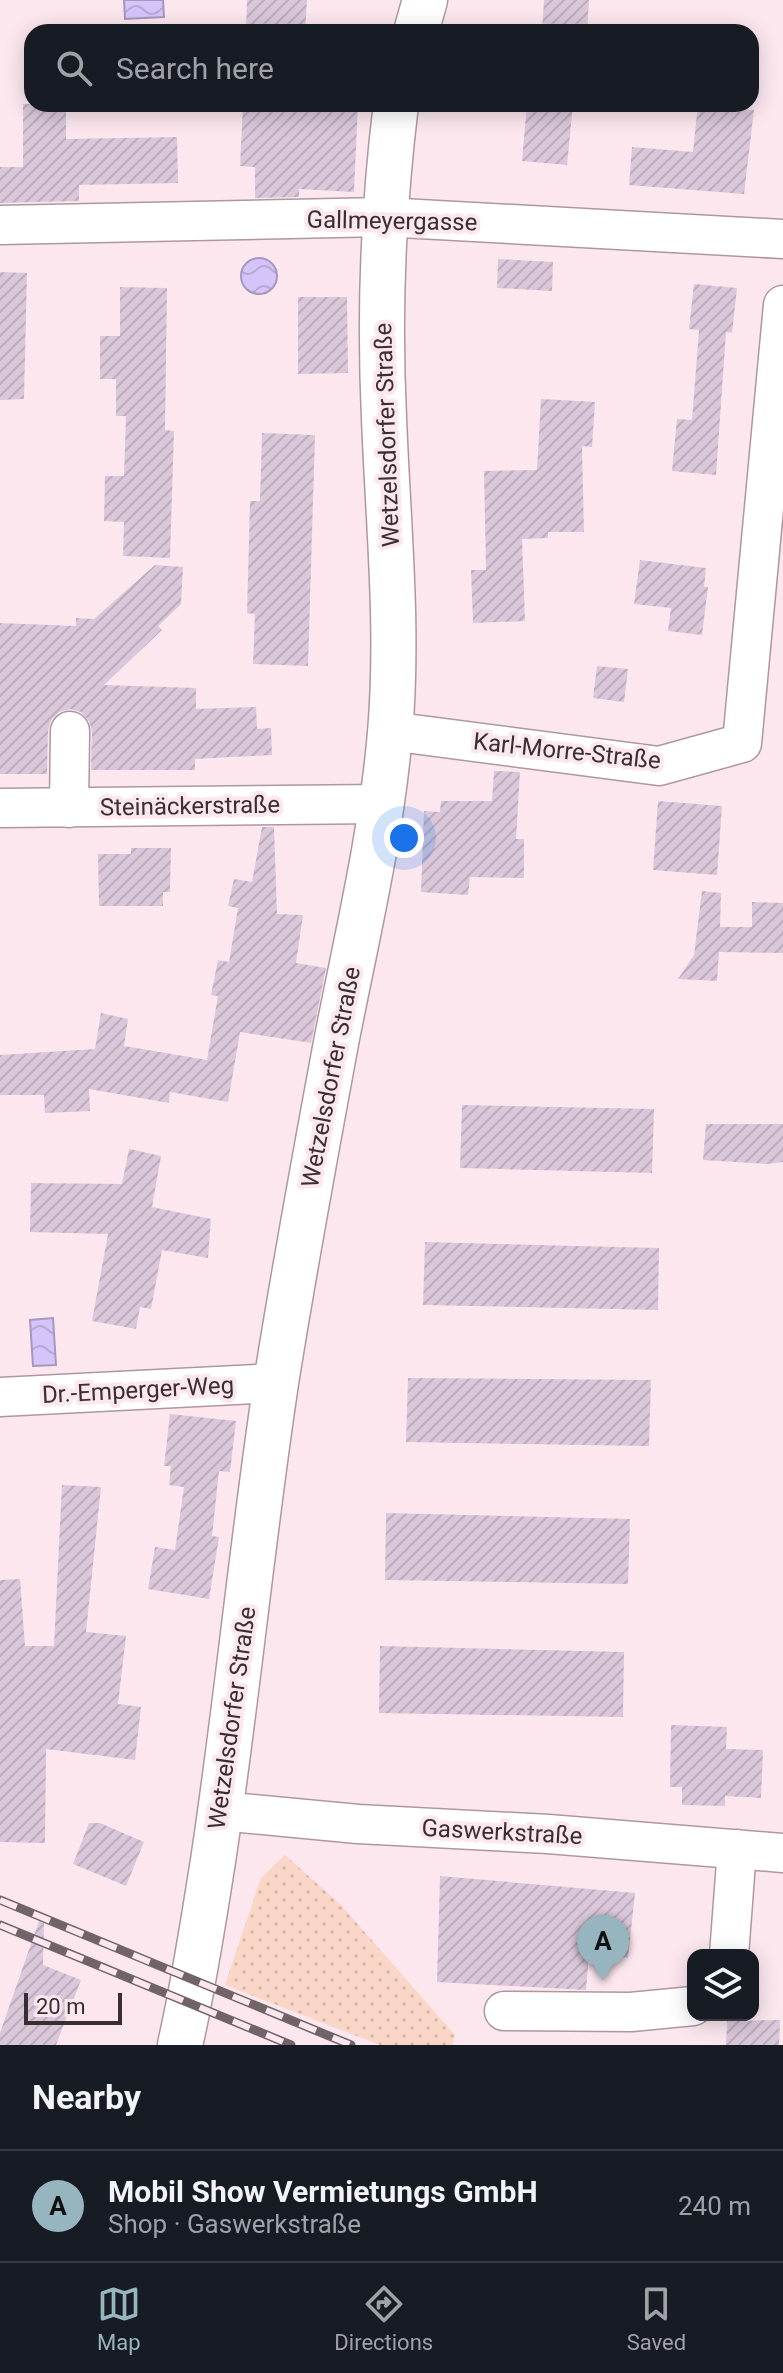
<!DOCTYPE html>
<html lang="en">
<head>
<meta charset="utf-8">
<style>
  :root { --surface:#171b24; --page:#242831; --text:#f1f3f6; --muted:#9ea1a6; --line:#363941; --accent:#96b5bf }
  body { margin:0; font-family:Roboto,sans-serif; background:var(--page); color:var(--text) }
  .controls { position:absolute; right:24px; bottom:24px; display:grid; overflow:hidden; border-radius:16px; box-shadow:0 4px 20px #0003 }
  .controls button { width:72px; height:72px; display:grid; place-items:center; padding:0; border:0; border-bottom:2px solid var(--line); background:var(--surface); color:var(--text); font:40px sans-serif }
  .scale { position:absolute; left:24px; bottom:20px; width:98px; box-sizing:border-box; padding-left:8px; border:4px solid #392f33; border-top:0; font-size:22px; line-height:28px; white-space:nowrap; color:#392f33; -webkit-text-stroke:6px #fce7ef; paint-order:stroke }
  .you { position:absolute; left:404px; top:838px; width:28px; height:28px; margin:-20px; border:6px solid #fff; border-radius:50%; background:#1a73e8; box-shadow:0 0 0 12px #1a73e833 }
  .badge { display:grid; place-items:center; width:52px; height:52px; border-radius:50%; background:var(--accent); color:#111; font-size:26px; font-weight:700 }
  .pin { position:absolute; translate:-50% -66px; filter:drop-shadow(0 2px 4px #0008) }
  .pin::after { content:''; position:absolute; top:42px; width:28px; height:24px; background:inherit; clip-path:polygon(0 0,100% 0,50% 100%) }
  .list { margin:0; padding:0; list-style:none }
  h2 { display:flex; justify-content:space-between; align-items:center; height:104px; margin:0; padding:0 32px; font-size:34px }
  h2 small { font-size:26px; font-weight:400; color:var(--muted) }
  .list li { display:grid; grid-template-columns:52px 1fr auto; gap:24px; align-items:center; box-sizing:border-box; height:112px; padding:0 32px; border-top:2px solid var(--line) }
  .list b { display:block; font-size:30px; white-space:nowrap }
  .list p { margin:0; font-size:26px; white-space:nowrap; color:var(--muted) }
  .list em { font-size:26px; font-style:normal; color:var(--muted) }
  .icon { flex:none; width:44px; height:44px; fill:none; stroke:currentColor; stroke-width:2; stroke-linecap:round; stroke-linejoin:round }
  .map { position:relative; flex:none; width:783px; height:2045px; overflow:hidden }
  .search { position:absolute; background:var(--surface); box-shadow:0 4px 20px #0003; left:24px; right:24px; top:24px; height:88px; display:flex; align-items:center; gap:20px; box-sizing:border-box; padding:0 28px; border-radius:24px; color:var(--muted); font-size:30px }
  .sheet { height:216px; background:var(--surface) }
  nav { display:flex; justify-content:space-around; align-items:center; box-sizing:border-box; height:112px; border-top:2px solid var(--line); background:var(--surface); font-size:22px; color:var(--muted) }
  nav a { display:grid; justify-items:center; gap:4px }
  nav .on { color:var(--accent) }
  .map>svg:first-child { display:block }
  .grass { fill:url(#grass-dots) }
  .water { fill:url(#water-waves); stroke:#a697be; stroke-width:2 }
  .building { fill:url(#building-hatch) }
  .lines { fill:none; stroke-linecap:round; stroke-linejoin:round }
  .minor-casing { stroke:#af97a0; stroke-width:41 }
  .major-casing { stroke:#af97a0; stroke-width:47 }
  .minor { stroke:#fff; stroke-width:38 }
  .major { stroke:#fff; stroke-width:44 }
  .rail-casing { stroke:#716469; stroke-width:9 }
  .rail { stroke:#fce7ef; stroke-width:6; stroke-dasharray:18; stroke-linecap:butt }
  .labels { text-anchor:middle; stroke-width:8; stroke-linejoin:round; paint-order:stroke }
  .street-label { font-size:24px; fill:#392f33; stroke:#fce7ef }
</style>
</head>
<body>
<div class="map">
<svg width="783" height="2045" viewBox="0 0 783 2045">
  <defs>
    <pattern id="grass-dots" width="8" height="8" patternUnits="userSpaceOnUse" patternTransform="scale(2)"><rect width="8" height="8" fill="#f9d6c6"/><path d="M2 2h.1M6 6h.1" fill="none" stroke="#d6b8ab" stroke-width="1.8" stroke-linecap="round"/></pattern>
    <pattern id="water-waves" width="16" height="10" patternUnits="userSpaceOnUse" patternTransform="scale(2)"><rect width="16" height="10" fill="#d4c4fa"/><path d="M0 5q4-4 8 0t8 0" fill="none" stroke="#b7a9d7"/></pattern>
    <pattern id="building-hatch" width="6" height="6" patternUnits="userSpaceOnUse" patternTransform="scale(2)"><rect width="6" height="6" fill="#dac8da"/><path d="M-1 1l2-2M0 6l6-6M5 7l2-2" fill="none" stroke="#bcacbc"/></pattern>
  </defs>
  <rect width="100%" height="100%" fill="#fce7ef"/>
  <path class="grass" d="M285,1855L340,1904L455,2035L453,2045H380L225,1985L261,1878Z"/>
  <path class="water" d="M124,0H163L164,17L125,19Z
    M241 276a18 18 0 1 1 36 0a18 18 0 1 1-36 0Z
    M53,1318L56,1365L33,1366L30,1320Z"/>
  <path class="building" d="M247,0H307L305,32H246Z
    M544,0H589L587,32H542Z
    M23,104H66V139L177,137L178,183L79,185V201L0,203V167H23Z
    M243,104H358L354,192L299,189V197L255,198V167L240,166Z
    M527,104H573L567,165L522,161Z
    M698,104L754,110L744,194L629,185L632,147L693,152Z
    M498,259L553,262L552,291L497,288Z
    M0,272L27,273L24,399L0,400Z
    M694,284L737,288L732,333L726,332L716,475L672,471L677,419L692,420L699,330L689,329Z
    M120,287L167,288L165,430L174,431L170,558L123,556L124,522L104,521L105,476H124L126,416H116V379H100V336H120Z
    M298,297H347L348,373L298,374Z
    M541,399L595,402L592,447L582,446L584,532H548V538L522,539L525,621L473,623L471,570H486L484,471L537,470Z
    M262,433L315,435L308,666L253,664L255,614L247,613L250,501H260Z
    M640,560L706,568L704,587H708L702,635L668,631L671,608L634,604Z
    M155,565L183,567L181,604L158,626L162,630L104,685L196,688V709L256,707L257,729L271,728L272,755L195,759V770H91L92,731L89,721L81,712L70,709L59,712L51,720L48,731L47,774H0V623L76,626V618L94,619Z
    M597,666L628,669L624,702L593,698Z
    M494,771L520,772L516,839H524V878L470,877L468,895L421,892L424,811L440,812L441,801H492Z
    M658,801L722,806L717,875L653,870Z
    M262,827H274L277,914L303,915L296,963L326,968L311,1043L240,1032L228,1102L170,1092L169,1103L89,1089L90,1111L45,1113L44,1095H0V1055L95,1049L101,1013L128,1019L124,1046L207,1060L218,996L211,995L218,960L229,962L238,908L228,906L234,879L252,882Z
    M131,848H171L170,892H163V906H99L98,854H131Z
    M702,891L721,893L720,927H752V902L783,903V953L719,952L717,981L678,979L694,955Z
    M462,1105L654,1109L652,1173L460,1168Z
    M706,1124H783V1162L767,1164L703,1160Z
    M129,1149L161,1156L152,1207L211,1219L208,1258L162,1250L151,1309L140,1307L136,1329L92,1321L108,1234L30,1232L31,1183L122,1184Z
    M425,1242L659,1248L658,1310L423,1305Z
    M408,1378L651,1380L649,1446L406,1442Z
    M170,1414L236,1421L230,1472L219,1471L212,1536L219,1537L209,1599L148,1589L155,1547L175,1550L184,1487L169,1485L171,1466H164Z
    M62,1485L101,1487L86,1632L126,1636L118,1704L141,1707L135,1760L46,1749L45,1843L0,1842V1580L20,1579L25,1646H54Z
    M386,1513L630,1519L628,1584L385,1580Z
    M380,1646L624,1652L623,1717L379,1713Z
    M671,1725L727,1727L726,1749L763,1750L761,1798L725,1796V1806L682,1805V1787H670Z
    M89,1823H100L144,1842L126,1886L73,1864Z
    M440,1876L635,1893L628,1958L589,1954L586,1990L437,1982Z
    M39,1921L44,1922L43,1965L81,1980L56,2045H0V2033Z
    M780,2020L779,2045H726L727,2021Z"/>
  <g class="lines">
    <defs>
      <path id="minor" d="M0,225L383,217L783,239
        M390,731L659,766L742,743L783,305
        M0,808L381,804
        M69,808L70,731
        M0,1397L276,1383
        M220,1811L358,1824L548,1834L783,1853
        M729,1955L737,1849
        M504,2011L631,2012L693,2006"/>
      <path id="major" d="M416,32L425,0
        M180,2045C194,1984 203,1923 213,1861C237,1702 252,1542 276,1383C294,1269 315,1156 336,1043C356,940 381,838 390,733C399,628 388,523 384,418C379,313 383,209 396,104"/>
    </defs>
    <use href="#minor" class="minor-casing"/>
    <use href="#major" class="major-casing"/>
    <use href="#minor" class="minor"/>
    <use href="#major" class="major"/>
    <defs>
      <path id="rail" d="M0,1900L351,2045
        M0,1925L291,2045"/>
    </defs>
    <use href="#rail" class="rail-casing"/>
    <use href="#rail" class="rail"/>
  </g>
  <g class="labels">
    <g class="street-label">
      <text transform="translate(392 221) rotate(1)" y="8">Gallmeyergasse</text>
      <text transform="translate(387 435) rotate(-92)" y="8">Wetzelsdorfer Straße</text>
      <text transform="translate(567 751) rotate(6)" y="8">Karl-Morre-Straße</text>
      <text transform="translate(190 806) rotate(-1)" y="8">Steinäckerstraße</text>
      <text transform="translate(331 1077) rotate(-79)" y="8">Wetzelsdorfer Straße</text>
      <text transform="translate(138 1390) rotate(-3)" y="8">Dr.-Emperger-Weg</text>
      <text transform="translate(232 1718) rotate(-82)" y="8">Wetzelsdorfer Straße</text>
      <text transform="translate(502 1832) rotate(3)" y="8">Gaswerkstraße</text>
    </g>
  </g>
</svg>
<div class="controls">
<button><svg class="icon" aria-label="layers" viewBox="0 0 24 24"><path d="M12 4l9 5-9 5-9-5zM3 14l9 5 9-5"/></svg></button>
</div>
<div class="scale">20 m</div>
<div class="you"></div>
<div class="pin badge" style="left:603px;top:1981px">A</div>
<div class="search"><svg class="icon" aria-label="search" viewBox="0 0 24 24"><circle cx="10" cy="10" r="6"/><path d="M15 15l6 6"/></svg>Search here</div>
</div>
<section class="sheet">
<h2>Nearby<small></small></h2>
<ul class="list">
<li><span class="badge">A</span><div><b>Mobil Show Vermietungs GmbH</b><p>Shop · Gaswerkstraße</p></div><em>240 m</em></li>
</ul>
</section>
<nav>
<a class="on"><svg class="icon" aria-label="map" viewBox="0 0 24 24"><path d="M3 6l6-2 6 2 6-2v14l-6 2-6-2-6 2zM9 4v14M15 6v14"/></svg>Map</a>
<a><svg class="icon" aria-label="directions" viewBox="0 0 24 24"><path d="M12 3l9 9-9 9-9-9zM9 14v-3h6M13 9l2 2-2 2"/></svg>Directions</a>
<a><svg class="icon" aria-label="saved" viewBox="0 0 24 24"><path d="M7 4h10v16l-5-4-5 4z"/></svg>Saved</a>
</nav>
</body>
</html>
